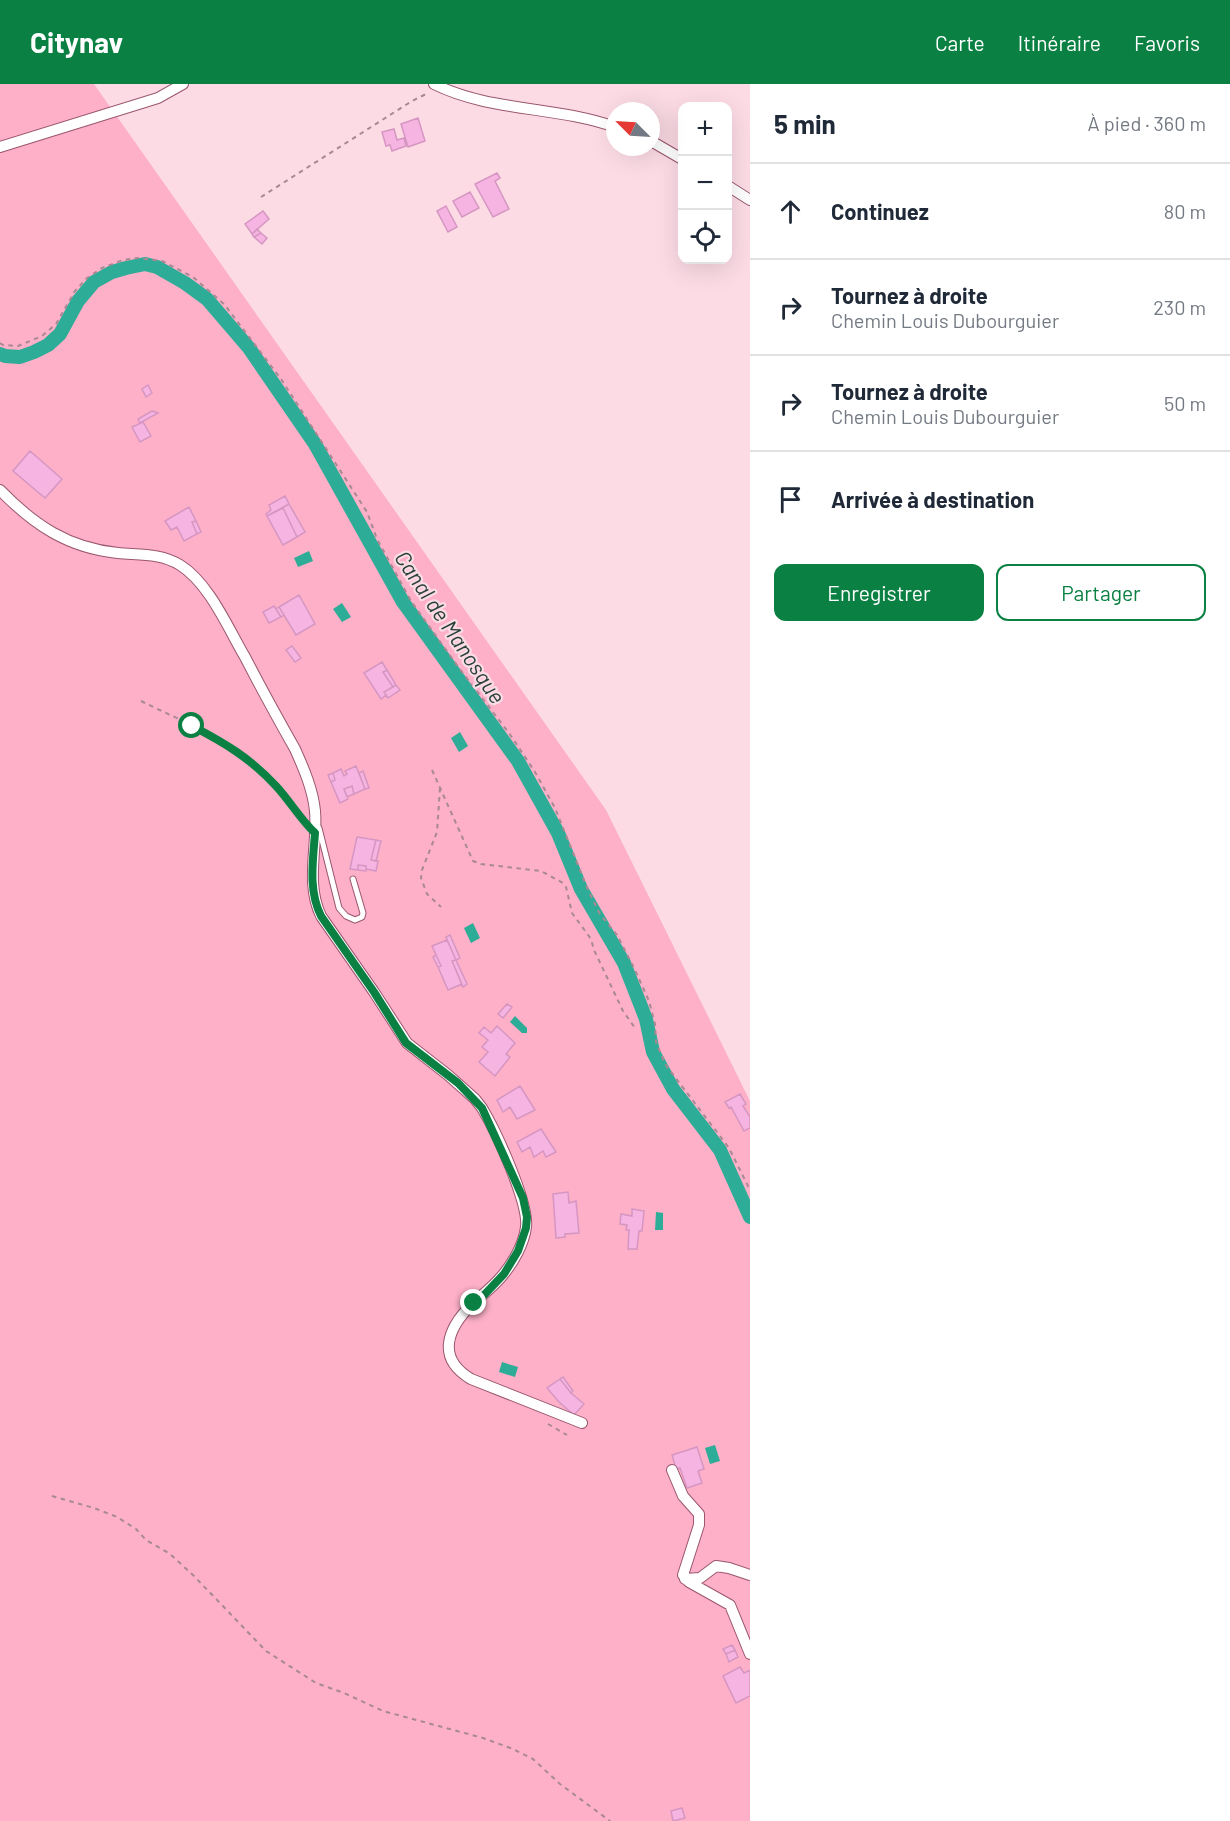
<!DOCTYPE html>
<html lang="fr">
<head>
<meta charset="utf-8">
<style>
  :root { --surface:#fff; --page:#f6f6f7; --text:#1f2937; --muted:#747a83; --line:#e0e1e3; --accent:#0b8043 }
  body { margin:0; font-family:Barlow,sans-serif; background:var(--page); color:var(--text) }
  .controls { position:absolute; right:18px; top:18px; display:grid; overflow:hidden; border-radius:12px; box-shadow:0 6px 24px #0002 }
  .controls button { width:54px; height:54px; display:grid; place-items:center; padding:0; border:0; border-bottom:2px solid var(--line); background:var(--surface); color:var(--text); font:30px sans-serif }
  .compass { position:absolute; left:606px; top:18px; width:54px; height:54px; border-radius:50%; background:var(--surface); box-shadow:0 6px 24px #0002; rotate:294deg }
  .stop { position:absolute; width:18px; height:18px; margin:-14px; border:4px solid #0b8043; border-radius:50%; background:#fff }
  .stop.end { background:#0b8043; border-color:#fff; box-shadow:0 2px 6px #0008 }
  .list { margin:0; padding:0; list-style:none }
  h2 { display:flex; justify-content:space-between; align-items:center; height:78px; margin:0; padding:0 24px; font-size:26px }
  h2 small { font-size:20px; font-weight:400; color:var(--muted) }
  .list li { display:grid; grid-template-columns:39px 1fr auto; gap:18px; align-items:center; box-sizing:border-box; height:96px; padding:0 24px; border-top:2px solid var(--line) }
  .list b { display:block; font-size:22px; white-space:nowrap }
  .list p { margin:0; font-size:20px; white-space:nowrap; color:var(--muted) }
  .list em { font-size:20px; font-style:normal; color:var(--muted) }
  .actions { display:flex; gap:12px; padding:18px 24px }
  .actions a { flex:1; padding:14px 0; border:2px solid var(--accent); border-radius:12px; text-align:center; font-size:21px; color:var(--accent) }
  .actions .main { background:var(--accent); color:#fff }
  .icon { flex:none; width:33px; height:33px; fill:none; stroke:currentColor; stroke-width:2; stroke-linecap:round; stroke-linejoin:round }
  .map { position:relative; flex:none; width:750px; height:1737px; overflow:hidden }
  header { display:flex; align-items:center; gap:36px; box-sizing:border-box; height:84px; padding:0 30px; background:var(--accent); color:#fff }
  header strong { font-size:28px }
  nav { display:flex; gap:33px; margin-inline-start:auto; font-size:21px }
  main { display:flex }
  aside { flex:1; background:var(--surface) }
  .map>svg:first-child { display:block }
  .green { fill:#fdb0c8 }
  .water { fill:#2dac97 }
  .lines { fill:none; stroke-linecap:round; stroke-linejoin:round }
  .canal { stroke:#2dac97; stroke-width:14 }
  .building { fill:#f5b4e1; stroke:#d696c2; stroke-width:1.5 }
  .service-casing { stroke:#9a566e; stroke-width:7 }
  .minor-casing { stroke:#9a566e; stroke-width:12 }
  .path { stroke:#a88993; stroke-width:2; stroke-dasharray:4.5 4.5; stroke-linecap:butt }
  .service { stroke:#fff; stroke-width:5 }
  .minor { stroke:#fff; stroke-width:10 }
  .route { stroke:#0b8043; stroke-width:8 }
  .labels { text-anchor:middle; stroke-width:4.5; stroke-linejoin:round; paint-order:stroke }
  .water-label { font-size:22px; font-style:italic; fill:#27413b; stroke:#fcdbe5 }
</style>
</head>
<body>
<header>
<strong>Citynav</strong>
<nav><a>Carte</a><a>Itinéraire</a><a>Favoris</a></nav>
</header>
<main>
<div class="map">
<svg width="750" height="1737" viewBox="0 0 750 1737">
  <rect width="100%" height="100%" fill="#fcdbe5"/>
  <path class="green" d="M0,0H94L606,726L750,1017V1737H0Z"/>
  <path class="water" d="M309,467L313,477L298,483L294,474Z
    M342,519L351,533L342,538L333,525Z
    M460,648L468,662L459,668L451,654Z
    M473,839L480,854L471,859L464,844Z
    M515,932L527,944V949H522L510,938Z
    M656,1128L663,1129V1146H655Z
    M502,1278L518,1283L515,1293L499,1288Z
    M715,1361L720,1377L710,1380L705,1364Z"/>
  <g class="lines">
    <path class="canal" d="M0,270L5,272L20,273L34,268L48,261L60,250L78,217L94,198L112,188L126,184L145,180L157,183L185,199L207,215L249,264L315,360L403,518L518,677L558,749L581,805L624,879L646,935L653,968L673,1005L720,1066L750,1133"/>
  </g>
  <path class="building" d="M418,34L425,57L408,63L401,40Z
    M394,45L397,56L404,54L406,62L392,67L390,61L386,62L382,48Z
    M497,89L500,94L495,97L509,125L493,133L475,100Z
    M470,108L479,124L462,133L453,117Z
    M446,122L457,143L448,148L437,127Z
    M263,127L269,135L252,150L245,140Z
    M257,145L261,149L254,153L252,150Z
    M261,149L267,154L262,160L254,153Z
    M148,301L152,309L146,313L142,305Z
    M152,327L158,329L140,339L138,335Z
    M143,338L151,352L140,358L132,343Z
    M30,367L62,395L45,414L13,387Z
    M285,412L289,420L267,432L266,430L271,426L269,421Z
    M289,420L305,448L297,453L283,424Z
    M189,423L196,437L192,438L197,450L184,457L177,443L171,446L165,437Z
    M283,424L297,453L283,461L267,432Z
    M196,437L201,448L197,450L192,438Z
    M299,511L315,540L296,551L279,523Z
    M274,522L281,533L269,539L263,528Z
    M279,523L284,531L281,533L276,525Z
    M292,562L301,574L295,578L286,566Z
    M382,578L387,586L383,588L393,603L384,608L386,611L381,615L364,589Z
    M387,586L396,601L393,603L383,588Z
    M396,601L400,606L388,614L384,608Z
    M356,682L365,705L354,710L352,702L344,705L348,715L340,719L331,698L335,696L333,689L341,685L344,692L347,690L345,687Z
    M363,687L369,704L365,705L359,689Z
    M333,689L335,696L331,698L328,691Z
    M352,702L354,710L347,713L344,705Z
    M357,753L376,756L371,776L378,777L376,787L366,785V782L358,781V786L350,785Z
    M376,756L381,757L376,777L371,776Z
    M358,781L366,782V787L358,786Z
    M450,851L460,874L456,876L446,853Z
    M447,856L456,876L452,877L462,900L448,906L438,883L441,882L432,862Z
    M436,871L441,882L438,883L433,873Z
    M456,876L467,900L463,903L452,877Z
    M507,920L512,923L503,934L498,930Z
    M497,942L515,959L506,970L510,973L495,992L479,978L488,968L482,963L488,956L479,949L484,943L491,949Z
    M520,1002L535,1026L517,1035L510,1023L503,1028L497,1016Z
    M740,1010L746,1020L743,1022L750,1033V1044L744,1047L731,1023L729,1024L725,1018Z
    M541,1045L556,1068L546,1073L543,1067L534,1073L530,1063L522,1068L517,1058Z
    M568,1108L569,1119L576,1117L579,1149L565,1150V1153L556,1154L553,1110Z
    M632,1125L644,1127L642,1147H639L637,1165H628L629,1146H626L627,1141L620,1140L621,1130L632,1132Z
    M563,1293L573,1307L571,1309L560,1295Z
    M560,1295L571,1309L584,1320L574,1331L559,1318L547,1304Z
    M697,1363L704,1385L698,1387L702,1399L687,1404L680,1384L676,1385L672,1371Z
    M732,1561L735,1566L726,1570L723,1565Z
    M735,1566L738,1573L729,1578L726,1570Z
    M740,1583L744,1589L750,1586V1612L736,1619L723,1592Z
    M682,1724L685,1734L673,1737L671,1727Z"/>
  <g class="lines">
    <defs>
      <path id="service" d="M319,744L339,824L346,832L355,836L362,833L363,829L353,795"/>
      <path id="minor" d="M434,0C490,28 557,22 615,43
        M651,57L682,75
        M0,63L158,14L183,0
        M728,102L750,116
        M0,406C34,441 68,464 118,469C139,471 161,469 180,481C209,499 228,544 245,573C261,604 278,635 295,665C304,685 313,706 315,727C318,762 305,799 321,832L374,908L407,959L448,991L475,1015L482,1024C496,1047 529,1119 526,1143C524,1160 513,1179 502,1192C493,1203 482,1211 472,1220C447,1245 436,1274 471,1295L582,1339
        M672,1386L683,1412L699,1430V1441L683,1491L689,1498L730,1521L750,1570
        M685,1495L700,1494L716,1482L729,1484L750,1491"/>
    </defs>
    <use href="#service" class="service-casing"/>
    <use href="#minor" class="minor-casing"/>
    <path class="path" d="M261,113L412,17L426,10
      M0,259L3,261L18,262L42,252L56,240L75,207L87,194L102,184L123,176L138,174L162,177L193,193L224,220L281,295L367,428L377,455L411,517L459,584L509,649L535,688L555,724L588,806L600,830L617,851L635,886L649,917L655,940L656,958L665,980L729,1064L750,1106
      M141,617C173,633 207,646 236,666C263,684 285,710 302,737
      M432,686L473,777L481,780L541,787L563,799L566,803L572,829L591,855L594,866L623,927L635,944
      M440,704L437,748L422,786L421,794L427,810L441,823
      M548,1340L567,1351
      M52,1412L94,1424L117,1433L136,1445L146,1456L170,1470L193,1491L266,1567L316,1599L344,1609L383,1627L483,1654L513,1665L533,1675L560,1700L610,1737"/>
    <use href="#service" class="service"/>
    <use href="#minor" class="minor"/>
  </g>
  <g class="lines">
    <path class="route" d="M192,642C225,659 250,674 276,702C290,717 300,735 315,749C313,777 308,806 321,832L374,908L406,959L458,999L482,1024L523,1114L527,1133L526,1144L518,1167L504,1190L485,1210L474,1219"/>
  </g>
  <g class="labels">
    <g class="water-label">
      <text transform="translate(450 543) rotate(56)" y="8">Canal de Manosque</text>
    </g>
  </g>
</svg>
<div class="controls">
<button>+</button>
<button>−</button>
<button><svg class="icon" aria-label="locate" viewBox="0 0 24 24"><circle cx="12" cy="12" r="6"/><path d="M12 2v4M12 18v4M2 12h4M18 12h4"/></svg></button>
</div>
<svg class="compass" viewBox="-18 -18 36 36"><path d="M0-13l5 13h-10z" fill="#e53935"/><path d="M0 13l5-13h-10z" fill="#747a83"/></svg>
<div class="stop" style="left:192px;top:642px"></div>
<div class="stop end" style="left:474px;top:1219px"></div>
</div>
<aside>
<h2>5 min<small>À pied · 360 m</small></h2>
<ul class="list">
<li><svg class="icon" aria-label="ahead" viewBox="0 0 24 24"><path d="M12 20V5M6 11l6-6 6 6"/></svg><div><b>Continuez</b></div><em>80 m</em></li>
<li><svg class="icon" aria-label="right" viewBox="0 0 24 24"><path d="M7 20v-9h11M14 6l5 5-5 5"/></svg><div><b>Tournez à droite</b><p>Chemin Louis Dubourguier</p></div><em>230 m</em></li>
<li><svg class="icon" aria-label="right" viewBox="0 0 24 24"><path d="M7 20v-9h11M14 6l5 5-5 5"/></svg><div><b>Tournez à droite</b><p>Chemin Louis Dubourguier</p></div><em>50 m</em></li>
<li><svg class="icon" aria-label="arrive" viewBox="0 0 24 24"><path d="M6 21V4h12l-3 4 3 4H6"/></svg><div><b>Arrivée à destination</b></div></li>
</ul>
<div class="actions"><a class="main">Enregistrer</a><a>Partager</a></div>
</aside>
</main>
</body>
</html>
